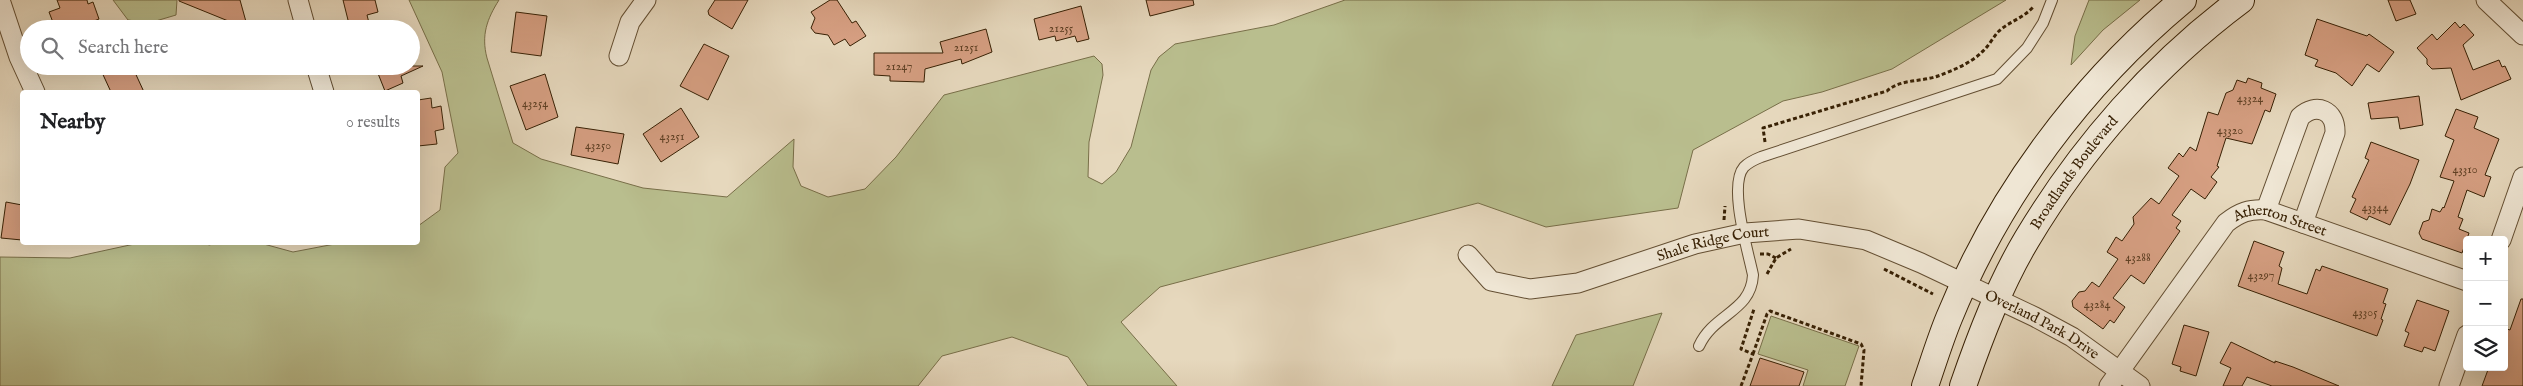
<!DOCTYPE html>
<html lang="en">
<head>
<meta charset="utf-8">
<style>
  :root { --surface:#fff; --page:#f6f6f6; --text:#202124; --muted:#757577; --line:#e0e0e0 }
  body { margin:0; font-family:"IM FELL English",serif; background:var(--page); color:var(--text) }
  .controls { position:absolute; right:15px; bottom:15px; display:grid; overflow:hidden; border-radius:5px; box-shadow:0 5px 20px #0002 }
  .controls button { width:45px; height:45px; display:grid; place-items:center; padding:0; border:0; border-bottom:1px solid var(--line); background:var(--surface); color:var(--text); font:25px sans-serif }
  .list { margin:0; padding:0; list-style:none }
  h2 { display:flex; justify-content:space-between; align-items:center; height:65px; margin:0; padding:0 20px; font-size:21px }
  h2 small { font-size:16px; font-weight:400; color:var(--muted) }
  .icon { flex:none; width:28px; height:28px; fill:none; stroke:currentColor; stroke-width:2; stroke-linecap:round; stroke-linejoin:round }
  .map { position:relative; flex:none; width:2523px; height:386px; overflow:hidden }
  .search { position:absolute; background:var(--surface); box-shadow:0 5px 20px #0002; left:20px; top:20px; width:400px; height:55px; display:flex; align-items:center; gap:12px; box-sizing:border-box; padding:0 18px; border-radius:28px; color:var(--muted); font-size:19px }
  .panel { position:absolute; background:var(--surface); box-shadow:0 5px 20px #0002; left:20px; top:90px; width:400px; height:155px; border-radius:5px }
  .map>svg:first-child { display:block }
  .green { fill:#b9be8e; stroke:#786f49 }
  .building { fill:#d69f82; stroke:#372004 }
  .lines { fill:none; stroke-linecap:round; stroke-linejoin:round }
  .service-casing { stroke:#634e32; stroke-width:12 }
  .minor-casing { stroke:#634e32; stroke-width:21 }
  .secondary-casing { stroke:#372004; stroke-width:28 }
  .path { stroke:#372004; stroke-width:3; stroke-dasharray:4 2.5; stroke-linecap:butt }
  .service { stroke:#efe6d4; stroke-width:10 }
  .minor { stroke:#efe6d4; stroke-width:19 }
  .secondary { stroke:#efe6d4; stroke-width:26 }
  .labels { text-anchor:middle; stroke-width:4; stroke-linejoin:round; paint-order:stroke }
  .number-label { font-size:12px; fill:#5f4024 }
  .street-label { font-size:15px; fill:#372004; stroke:#efe6d4 }
</style>
</head>
<body>
<div class="map">
<svg width="2523" height="386" viewBox="0 0 2523 386">
  <rect width="100%" height="100%" fill="#e6d8bd"/>
  <filter id="stains"><feTurbulence type="fractalNoise" baseFrequency=".004" numOctaves="4"/><feColorMatrix values="0 0 0 0 .2 0 0 0 0 .09 0 0 0 0 .02 0 0 0 .5 -.17"/></filter>
  <radialGradient id="worn" r=".72"><stop offset=".6" stop-color="#630" stop-opacity="0"/><stop offset="1" stop-color="#630" stop-opacity=".3"/></radialGradient>
  <path class="green" d="M113,0H177L176,15L149,23L128,20Z
    M409,0H499C487,19 481,35 487,58L513,143L541,159L643,188L727,197L794,139L793,167L801,186L828,197L865,189L896,157L944,95L1094,56L1102,64L1103,75L1089,142L1088,177L1102,184L1116,172L1131,147L1151,70L1159,57L1175,44L1274,25L1345,0H2006L1892,69L1822,92L1783,101L1693,150L1678,208L1546,227L1478,203L1160,287L1121,322L1177,386H1088L1068,357L1012,337L942,356L918,386H0V257L70,258L139,243L204,242L209,245L221,242L260,243L293,252L340,243L418,242V226L440,210L445,167L458,153L442,72Z
    M2089,0H2140L2103,30L2071,65L2075,36Z
    M1662,313L1633,386H1552L1576,335Z
    M1771,316L1859,346L1845,386H1803L1808,370L1758,354Z"/>
  <path class="building" d="M57,0H87L88,4L93,2L99,19L94,21L97,29H60L58,24L54,25L49,12L60,8Z
    M179,0H240L248,29L179,1Z
    M343,0H375L378,12L367,15L369,23L350,28Z
    M715,0H748L732,29L709,15L708,11Z
    M830,0H837L852,23L856,21L866,36L850,46L845,39L834,45L828,35L815,33L811,28L815,18L811,12Z
    M1146,0H1193L1194,5L1150,16Z
    M2388,0H2410L2416,14L2396,21Z
    M1081,6L1089,39L1077,42L1075,36L1056,41L1055,36L1039,40L1034,19Z
    M516,12L547,16L541,56L511,52Z
    M2317,19L2367,36L2369,34L2394,52L2379,72L2367,64L2352,86L2336,73L2315,66L2318,60L2305,55Z
    M2455,22L2460,28L2464,24L2474,35L2463,45L2473,70L2499,60L2502,67L2505,66L2511,79L2461,100L2451,68L2432,69L2427,64V59L2417,48L2432,34L2437,40Z
    M986,29L992,52L962,64L961,59L925,69L924,82L890,81V76L874,75V53H943L940,42Z
    M704,44L729,56L708,100L680,86Z
    M99,66H132L144,92H111Z
    M375,66H423L401,76L403,83L385,91Z
    M545,74L558,117L526,130L510,86Z
    M2248,78L2262,83L2261,88L2276,94L2270,112L2265,110L2252,144L2226,138L2217,166L2219,167L2211,177L2217,182L2205,199L2191,189L2172,215L2181,221L2176,228L2180,231L2144,284L2131,275L2113,298L2125,307L2114,323L2110,320L2103,329L2073,307L2072,301L2079,292L2085,291L2092,282L2099,287L2118,259L2107,252L2116,237L2122,241L2134,224L2133,217L2151,198L2159,204L2179,176L2168,168L2179,153L2183,157L2190,147L2196,151L2208,112L2218,115L2226,93L2233,90L2237,80L2246,83Z
    M2419,96L2423,125L2400,129L2398,117L2371,119L2368,103Z
    M431,98L432,108L441,106L444,129L435,131L437,144L418,146V100Z
    M681,108L699,137L661,162L643,134Z
    M2456,109L2478,117L2474,128L2499,139L2485,175L2491,177L2484,197L2467,190L2458,217L2463,219L2459,229L2469,233L2462,253L2422,239L2419,233L2423,222L2429,220L2432,209L2440,212L2443,207L2444,208L2454,181L2440,177L2454,140L2445,136Z
    M576,127L624,134L618,164L571,155Z
    M2371,142L2419,160L2410,184L2390,225L2369,216L2367,220L2350,212L2356,199L2352,197L2369,160L2365,158Z
    M6,202L22,205V240L1,238Z
    M2254,241L2284,252L2279,266L2282,268L2278,284L2307,294L2316,269L2320,271L2322,266L2388,289L2383,303L2386,304L2381,319L2383,320L2377,336L2238,286Z
    M2521,299H2523V386H2482L2489,367H2504V328L2510,330Z
    M2417,300L2449,311L2435,351L2424,347L2422,352L2404,346L2409,333L2405,331Z
    M2184,325L2209,332L2196,376L2180,371L2181,367L2172,364Z
    M2231,342L2275,363V361L2293,367L2339,386H2272L2247,377L2242,386H2223L2231,368L2220,363Z
    M1760,358L1804,372L1799,386H1750Z"/>
  <g class="lines">
    <defs>
      <path id="service" d="M1699,346C1714,313 1751,312 1753,275C1748,251 1728,185 1744,167C1748,163 1756,159 1761,157L1997,79L2027,48L2043,23L2052,0"/>
      <g id="minor">
        <path d="M0,0L19,57L35,92"/>
        <path d="M298,0L306,29"/>
        <path d="M2486,0L2523,35"/>
        <path d="M619,56L630,22L646,0"/>
        <path d="M316,66L324,92"/>
        <path d="M2266,210L2300,117C2316,102 2336,110 2335,133L2303,223"/>
        <path d="M2501,240L2523,177"/>
        <path id="s1" d="M1468,255L1491,281L1530,289L1578,283L1695,244L1745,233L1799,229L1866,240L1921,263L2035,317L2072,337L2140,386"/>
        <path id="s2" d="M2109,386L2226,223C2240,212 2249,209 2266,210L2467,281"/>
        <path d="M2449,386L2467,335"/>
      </g>
      <g id="secondary">
        <path d="M1925,386C1933,363 1940,340 1949,318C1999,195 2081,85 2183,0"/>
        <path id="s3" d="M1963,386C1980,337 2000,284 2027,239C2082,147 2155,64 2241,0"/>
      </g>
    </defs>
    <use href="#service" class="service-casing"/>
    <use href="#minor" class="minor-casing"/>
    <use href="#secondary" class="secondary-casing"/>
    <path class="path" d="M1765,142L1763,128L1887,91C1900,79 1921,82 1938,76C1952,71 1971,63 1982,52C1989,46 1993,37 1999,31C2010,21 2024,18 2034,6
      M1724,220L1725,206
      M1760,254H1768L1776,258
      M1884,269L1933,294
      M1767,274L1776,258L1791,249
      M1753,354L1767,314L1770,311L1861,344L1864,350L1861,386
      M1741,386L1753,354L1741,349L1754,309"/>
    <use href="#service" class="service"/>
    <use href="#minor" class="minor"/>
    <use href="#secondary" class="secondary"/>
  </g>
  <g class="labels">
    <g class="number-label">
      <text x="1061" y="32">21255</text>
      <text x="966" y="51">21251</text>
      <text x="899" y="70">21247</text>
      <text x="2250" y="102">43324</text>
      <text x="535" y="107">43254</text>
      <text x="2230" y="134">43320</text>
      <text x="672" y="140">43251</text>
      <text x="598" y="149">43250</text>
      <text x="2465" y="173">43310</text>
      <text x="2375" y="211">43344</text>
      <text x="2138" y="261">43288</text>
      <text x="2261" y="279">43297</text>
      <text x="2097" y="308">43284</text>
      <text x="2365" y="316">43305</text>
    </g>
    <g class="street-label">
      <text dy="5" stroke="none"><textPath href="#s3" startOffset="242">Broadlands Boulevard</textPath></text>
      <text dy="5" stroke="none"><textPath href="#s2" startOffset="259">Atherton Street</textPath></text>
      <text dy="5" stroke="none"><textPath href="#s1" startOffset="264">Shale Ridge Court</textPath></text>
      <text dy="5" stroke="none"><textPath href="#s1" startOffset="615">Overland Park Drive</textPath></text>
    </g>
  </g>
  <rect width="100%" height="100%" filter="url(#stains)"/>
  <rect width="100%" height="100%" fill="url(#worn)"/>
</svg>
<div class="controls">
<button>+</button>
<button>−</button>
<button><svg class="icon" aria-label="layers" viewBox="0 0 24 24"><path d="M12 4l9 5-9 5-9-5zM3 14l9 5 9-5"/></svg></button>
</div>
<div class="search"><svg class="icon" aria-label="search" viewBox="0 0 24 24"><circle cx="10" cy="10" r="6"/><path d="M15 15l6 6"/></svg>Search here</div>
<section class="panel">
<h2>Nearby<small>0 results</small></h2>
<ul class="list">
</ul>
</section>
</div>
</body>
</html>
